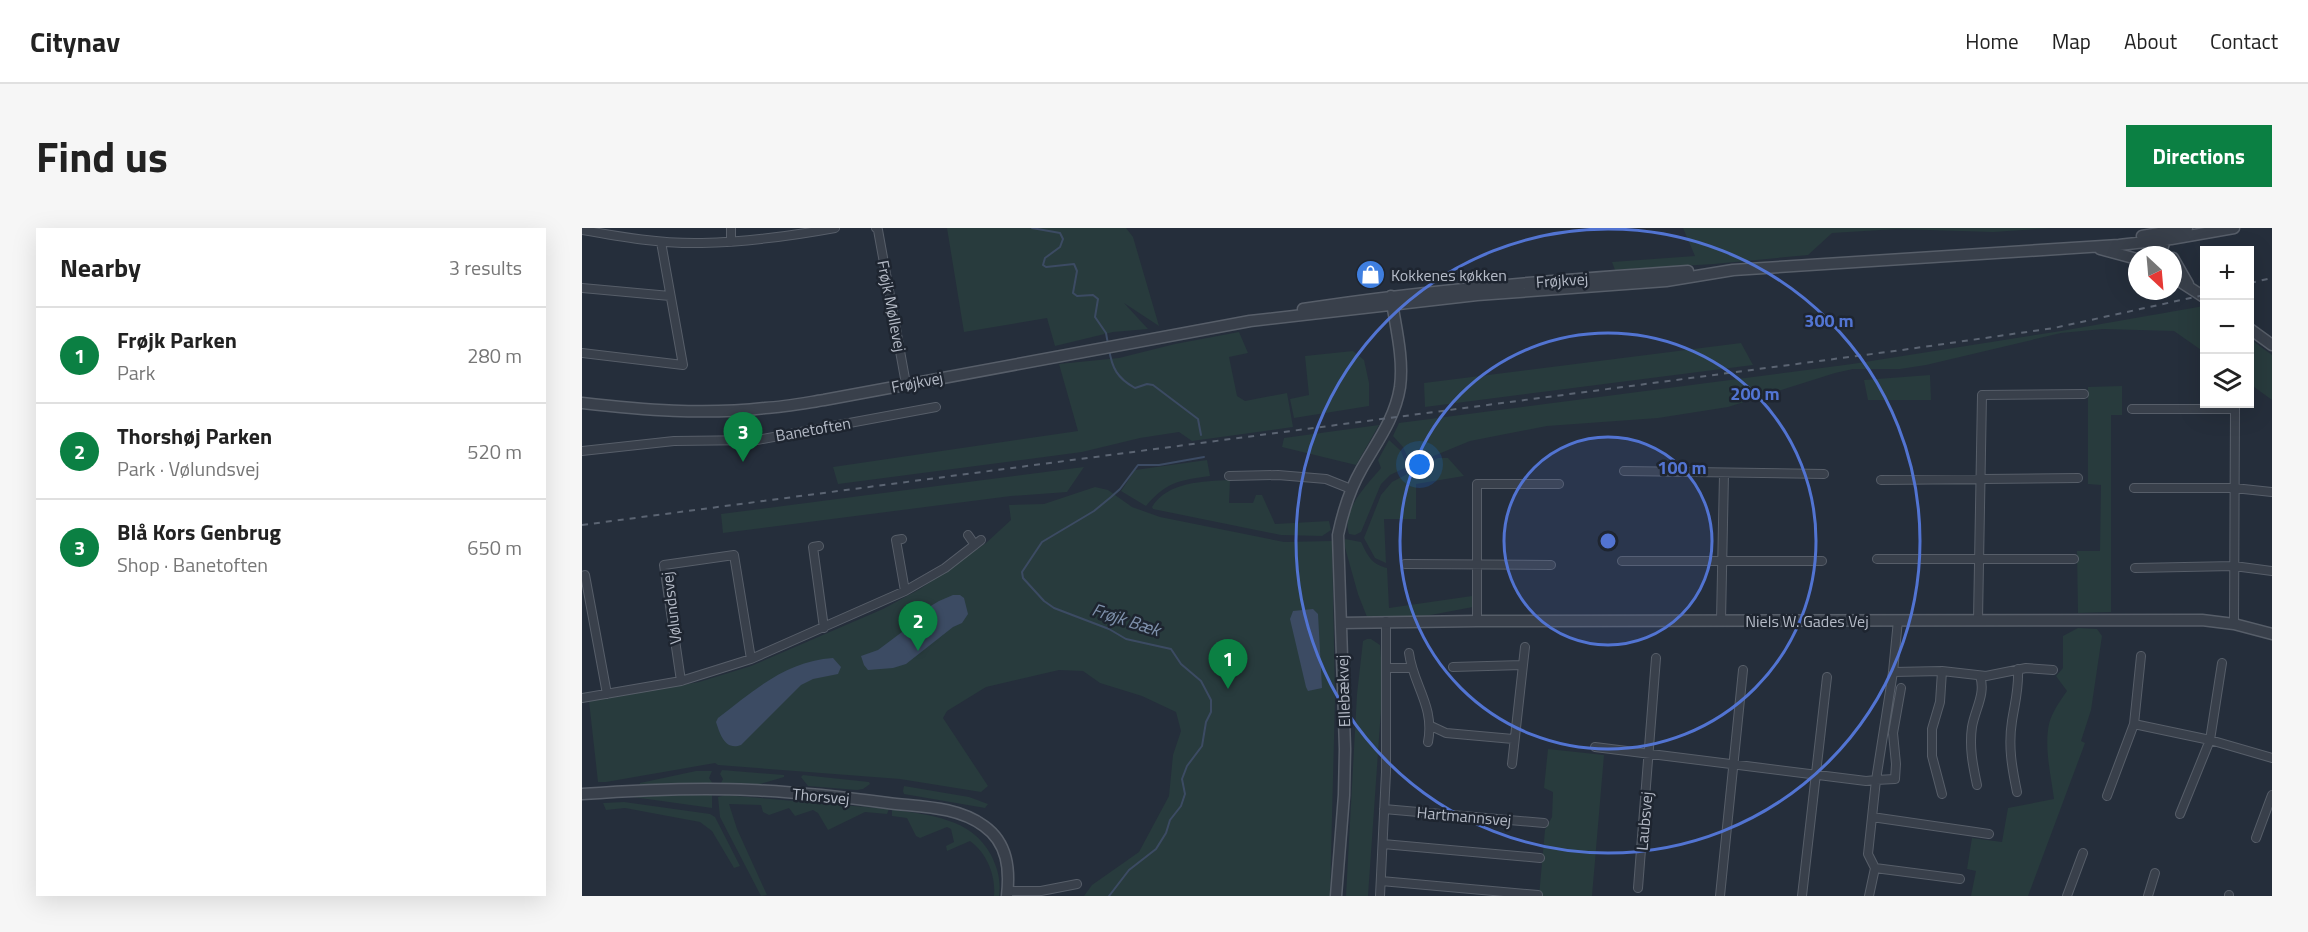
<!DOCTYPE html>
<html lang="en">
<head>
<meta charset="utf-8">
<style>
  :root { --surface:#fff; --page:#f6f6f6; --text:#222; --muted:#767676; --line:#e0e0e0; --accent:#0b8043 }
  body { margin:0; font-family:"Titillium Web",sans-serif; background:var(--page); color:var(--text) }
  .controls { position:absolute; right:18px; top:18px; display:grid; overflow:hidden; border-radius:0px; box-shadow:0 6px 24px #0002 }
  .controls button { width:54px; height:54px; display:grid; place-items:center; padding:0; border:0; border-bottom:2px solid var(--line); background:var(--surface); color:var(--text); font:30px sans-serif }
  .compass { position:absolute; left:1546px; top:18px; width:54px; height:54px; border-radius:50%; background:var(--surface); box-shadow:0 6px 24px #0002; rotate:154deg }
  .you { position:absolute; left:838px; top:237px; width:21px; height:21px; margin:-15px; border:4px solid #fff; border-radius:50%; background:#1a73e8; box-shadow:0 0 0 9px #1a73e833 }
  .badge { display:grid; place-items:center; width:39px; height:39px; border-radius:50%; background:var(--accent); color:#fff; font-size:20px; font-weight:700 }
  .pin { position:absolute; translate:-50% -50px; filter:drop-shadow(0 2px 3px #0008) }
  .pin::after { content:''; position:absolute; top:32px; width:21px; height:18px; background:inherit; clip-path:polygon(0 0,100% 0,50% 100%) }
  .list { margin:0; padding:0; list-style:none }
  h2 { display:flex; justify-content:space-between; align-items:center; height:78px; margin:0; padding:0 24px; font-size:26px }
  h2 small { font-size:20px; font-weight:400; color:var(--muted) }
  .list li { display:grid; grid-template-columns:39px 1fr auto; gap:18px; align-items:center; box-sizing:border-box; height:96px; padding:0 24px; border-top:2px solid var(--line) }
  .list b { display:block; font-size:22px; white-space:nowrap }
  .list p { margin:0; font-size:20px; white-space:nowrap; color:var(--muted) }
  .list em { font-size:20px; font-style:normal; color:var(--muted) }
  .icon { flex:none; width:33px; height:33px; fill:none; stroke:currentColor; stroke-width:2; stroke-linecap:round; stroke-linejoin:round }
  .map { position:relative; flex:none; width:1690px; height:668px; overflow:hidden; border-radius:0px }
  header { display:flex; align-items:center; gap:36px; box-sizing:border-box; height:84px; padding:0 30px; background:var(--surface); border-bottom:2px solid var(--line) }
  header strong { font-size:28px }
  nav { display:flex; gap:33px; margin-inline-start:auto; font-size:21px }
  .intro { display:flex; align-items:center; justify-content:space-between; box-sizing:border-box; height:144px; padding:0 36px }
  h1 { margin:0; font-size:42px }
  .button { padding:15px 27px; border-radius:0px; background:var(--accent); color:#fff; font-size:21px; font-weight:700 }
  main { display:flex; gap:36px; padding:0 36px }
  aside { flex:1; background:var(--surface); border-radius:0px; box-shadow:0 6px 24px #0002 }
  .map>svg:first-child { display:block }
  .green { fill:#283b3d }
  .water { fill:#3c4b63 }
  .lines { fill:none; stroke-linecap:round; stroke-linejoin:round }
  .stream { stroke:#3c4b63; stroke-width:2 }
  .minor-casing { stroke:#575e69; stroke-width:10 }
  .tertiary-casing { stroke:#575e69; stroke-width:13 }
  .minor { stroke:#39404b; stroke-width:8 }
  .tertiary { stroke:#39404b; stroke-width:10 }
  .rail { stroke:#5b6472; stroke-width:2; stroke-dasharray:6 6; stroke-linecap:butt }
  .ring { fill:none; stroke:#5274d2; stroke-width:3 }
  .labels { text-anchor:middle; stroke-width:5; stroke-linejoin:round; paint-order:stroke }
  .poi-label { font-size:16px; fill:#b5bbc7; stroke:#1e2530; text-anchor:start }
  .street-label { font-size:16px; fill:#b5bbc7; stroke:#1e2530 }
  .water-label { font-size:18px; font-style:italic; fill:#7f91ac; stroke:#1e2530 }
  .centre { fill:#5274d2; stroke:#1e2530; stroke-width:3 }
  .ring-label { font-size:18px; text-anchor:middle; font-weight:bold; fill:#5274d2; stroke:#1e2530; stroke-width:5; stroke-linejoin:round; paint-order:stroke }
</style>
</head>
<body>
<header>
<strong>Citynav</strong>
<nav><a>Home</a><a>Map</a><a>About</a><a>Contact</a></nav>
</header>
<div class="intro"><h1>Find us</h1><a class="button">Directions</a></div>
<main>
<aside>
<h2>Nearby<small>3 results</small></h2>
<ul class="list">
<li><span class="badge">1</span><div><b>Frøjk Parken</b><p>Park</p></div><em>280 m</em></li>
<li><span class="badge">2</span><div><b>Thorshøj Parken</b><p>Park · Vølundsvej</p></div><em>520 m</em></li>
<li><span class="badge">3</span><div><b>Blå Kors Genbrug</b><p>Shop · Banetoften</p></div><em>650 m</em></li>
</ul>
</aside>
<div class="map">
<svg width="1690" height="668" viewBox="0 0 1690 668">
  <rect width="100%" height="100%" fill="#252e3b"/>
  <path class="green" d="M365,0H544L551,9L577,98L542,75L566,101L531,104L473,118L465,90L382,104Z
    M1101,0H1470L1411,4L1315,1L1250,5L1226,27L1132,36L1033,42L1030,34L1113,28Z
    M1622,78V124L1592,103L1521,101L1479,105L1344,137L1318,141H1271L1253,145L1146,179L1076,190L965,198L888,213L832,236L828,234L821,219L811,208L817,195L1270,136L1479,103Z
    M657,104L666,125L647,129L655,168L663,173L705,165L711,199L610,213L597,204L558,210L500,224L256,256L251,239L496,203L477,136L537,130L593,116Z
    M1668,111L1690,127V172L1668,156Z
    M1159,115L1171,137L843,179L842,155Z
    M771,123L782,132L787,155V178L712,190L708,171L727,167L723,128Z
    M1348,147L1349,172H1286L1282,152Z
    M1540,158V187H1529V384L1496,385L1495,323H1518L1519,257L1506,256V159Z
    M797,197L774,237L700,219L702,210Z
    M807,212L819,223L825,239L808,247L799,256L779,304L773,307L767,306C759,282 785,257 799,240L796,232Z
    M856,230H866L882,248L834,256V291H802L804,335L793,330L782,310L799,267L810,254Z
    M625,232L628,248C598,252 584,254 564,278L539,263L553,242Z
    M502,239L485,264L429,268L141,305L139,286Z
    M648,252L647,275H671L674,267H680L693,296L747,293L749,302L740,308L699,307L571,281L570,279C585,254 621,253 648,252Z
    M513,259L526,262L550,279L578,289L702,314L750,313L753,471L748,668H502L510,657L557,624L587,568L591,527L599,503L594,484L560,468L518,455L501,443L477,442L404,459L365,483L361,490L406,558L399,564L318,551L136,537L133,535L24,554H16L7,473L117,454L169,438L301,381L338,361L404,315L429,292L427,277L462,276Z
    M763,311L779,314C786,328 789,336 805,340L807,380L890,368L891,379L838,389H785L776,366L762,316Z
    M1496,400L1515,401L1520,408L1509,482L1499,513L1503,515L1446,668H1389L1394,643L1385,641L1390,610L1420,614L1426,580L1472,571C1469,547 1462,520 1467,496C1470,484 1478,473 1485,463L1474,448L1481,440V408Z
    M785,411H789L798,417L801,453L786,668H764L775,466L781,413Z
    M966,521L1022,527L1010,668H957L963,602L970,589L971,564L962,560Z
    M140,542L202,547V549L172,558L138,557L141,551L138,546Z
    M114,543H130L127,550L131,556L58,558V555Z
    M221,547L287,554L288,556L281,561L275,562L226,558L219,549Z
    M322,558L387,569L406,576L403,580L322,566L321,563Z
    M130,565V580L51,569V567Z
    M143,567L307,581L305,586L283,584L246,602L236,585L231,582L213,588L207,580L187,587L181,584L179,577L147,576L155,601L185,667L179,668L138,589L136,569Z
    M42,574L128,586L133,589L158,638L152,640L130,603L118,594L43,580L24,582L21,575Z
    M310,581C347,588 389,589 409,627C416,641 419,653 417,668H412C414,648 405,625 388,613L365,623L364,618L372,614L369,601L365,599L338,610L334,608L325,590L310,588Z"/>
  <path class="water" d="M371,367H378L382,370L386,386L380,395L371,399L324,436L311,440L286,442L282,437L279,428L296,422L320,404L337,385L357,373Z
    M731,381L736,386L740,460L726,463L724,459L708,391L711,383Z
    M251,430L259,439L256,446L231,451L219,457L159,517C143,523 138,506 134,494L136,490C171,463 204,433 251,430Z"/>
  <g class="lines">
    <path class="stream" d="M450,0L478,5L481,11L478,19L463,30L461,37L464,39L492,36L495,43L491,65L495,68L511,67L516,71L513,89L524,105L526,116
      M527,121C530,140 535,150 553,160L565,156L571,157L616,191L619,207
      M527,668L547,642L574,621L584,605L588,592L599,578L603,566L600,551L605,538L620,518L624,494L629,484V472L619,453L599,436L589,421L544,411L527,401L472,380L462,373L441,350L440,344L460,314L512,283L529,269L538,261L556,237H577L622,229"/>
    <defs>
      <path id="minor" d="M0,0V2C39,9 80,16 120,15C165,14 209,8 253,0
        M294,0L296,2L324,156
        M149,14V0
        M0,60L88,68
        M0,125L101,137L79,14
        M1550,181H1653L1652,396
        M0,223L92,213L175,212L354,179
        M1042,243L1242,246
        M647,248L696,247L744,251L769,261
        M1299,252L1496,250
        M1552,260H1652L1690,264
        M386,307L393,317
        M320,311L314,312L323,363
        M237,318L231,319L242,400
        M1295,331H1492
        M1040,333H1240
        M823,336L969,337
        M1553,340L1652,338L1690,343
        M0,348L3,347L25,466
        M1396,392L1400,167L1502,166
        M895,393V256H977
        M1139,393L1142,246
        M827,425C831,457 853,478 846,514
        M871,439L940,437
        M804,440H829
        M1311,444L1360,443L1404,448L1444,440L1471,442
        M99,453L82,337L152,327L169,431
        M0,470L99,453L169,431L323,363L363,340L399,312
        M1552,496L1628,512L1690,530
        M849,498L864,505L931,511
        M1013,519L1284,553L1294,552L1311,444L1316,392
        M930,536L943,419
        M1395,557C1391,538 1387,519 1390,499C1393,481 1404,466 1398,448
        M1435,564C1430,540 1426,518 1430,493C1433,474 1437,461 1436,441
        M1360,566L1350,528V501L1358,474L1360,443
        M1525,568L1552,496L1559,428
        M802,581L962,595
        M1598,586L1628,512L1640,435
        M1290,589L1407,606
        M1674,610L1690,567
        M801,616L958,630
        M1293,640L1378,651
        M799,653L956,667
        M1056,660L1074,430
        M426,663H459L495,656
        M798,668L804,544V393
        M1138,668L1161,442
        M1220,668L1245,449
        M1287,668L1293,640L1286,626L1294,552L1313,551L1314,536L1311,505L1319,460
        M1485,668L1501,625
        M1566,668L1573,645
        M1647,668V667"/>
      <path id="tertiary" d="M1560,8L1605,0
        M1518,21L1555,31
        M1578,27L1585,6
        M1591,30L1606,56
        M1591,49L1622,69
        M721,81C849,61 977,52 1106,43
        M1668,101L1690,117
        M0,175C61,182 122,187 183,180C203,179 223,175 242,172L668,93L895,67L1084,53L1151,42L1537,17L1589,11L1652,0
        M759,395L895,393L1620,392L1652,396L1690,406
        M0,566C56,562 113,559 169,562C215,564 261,569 306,575C338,579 375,578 402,598C426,615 428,642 425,668
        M754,668L762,567L763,521L756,307C761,283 767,263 779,242C794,215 813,191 818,159C822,129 813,97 809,68"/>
    </defs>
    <use href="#minor" class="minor-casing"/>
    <use href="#tertiary" class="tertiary-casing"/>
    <use href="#minor" class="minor"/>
    <use href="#tertiary" class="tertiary"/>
    <path class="rail" d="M1668,55L1690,50
      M0,297L1320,122L1472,100L1622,67"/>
  </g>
  <circle cx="1026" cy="313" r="104" fill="#5274d2" fill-opacity=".12"/>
  <g class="ring">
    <circle cx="1026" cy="313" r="104"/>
    <circle cx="1026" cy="313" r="208"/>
    <circle cx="1026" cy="313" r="312"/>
  </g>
  <defs>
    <symbol id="shop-disc" viewBox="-11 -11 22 22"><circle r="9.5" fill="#3f7fe0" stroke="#1e2530"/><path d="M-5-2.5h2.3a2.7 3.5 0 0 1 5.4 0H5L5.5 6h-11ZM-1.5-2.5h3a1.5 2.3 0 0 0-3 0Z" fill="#fff"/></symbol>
  </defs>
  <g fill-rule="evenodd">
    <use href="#shop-disc" x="772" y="30" width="33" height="33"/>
  </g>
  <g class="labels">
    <g class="poi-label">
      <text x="809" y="53">Kokkenes køkken</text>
    </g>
    <g class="street-label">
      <text transform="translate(980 52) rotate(-4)" y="6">Frøjkvej</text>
      <text transform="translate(310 78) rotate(79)" y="6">Frøjk Møllevej</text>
      <text transform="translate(335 154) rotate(-11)" y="6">Frøjkvej</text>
      <text transform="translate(231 201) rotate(-10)" y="6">Banetoften</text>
      <text transform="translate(89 380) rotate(-97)" y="6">Vølundsvej</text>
      <text x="1225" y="399">Niels W. Gades Vej</text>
      <text transform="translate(761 463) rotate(-92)" y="6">Ellebækvej</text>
      <text transform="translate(239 568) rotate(5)" y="6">Thorsvej</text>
      <text transform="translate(882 588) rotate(5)" y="6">Hartmannsvej</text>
      <text transform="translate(1062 593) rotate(-85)" y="6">Laubsvej</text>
    </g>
    <g class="water-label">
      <text transform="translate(544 392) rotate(18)" y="6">Frøjk Bæk</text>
    </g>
  </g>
  <circle cx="1026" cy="313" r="9" class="centre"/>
  <g class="ring-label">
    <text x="1247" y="99">300 m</text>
    <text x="1173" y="172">200 m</text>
    <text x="1100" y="246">100 m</text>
  </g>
</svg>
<div class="controls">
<button>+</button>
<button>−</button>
<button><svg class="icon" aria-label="layers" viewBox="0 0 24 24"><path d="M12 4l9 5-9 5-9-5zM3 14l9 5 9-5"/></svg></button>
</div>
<svg class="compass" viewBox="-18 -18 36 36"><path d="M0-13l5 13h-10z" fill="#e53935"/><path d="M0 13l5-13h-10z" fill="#767676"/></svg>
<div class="you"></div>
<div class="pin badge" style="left:646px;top:461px">1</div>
<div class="pin badge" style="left:336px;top:423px">2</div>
<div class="pin badge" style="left:161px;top:234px">3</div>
</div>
</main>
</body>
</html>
